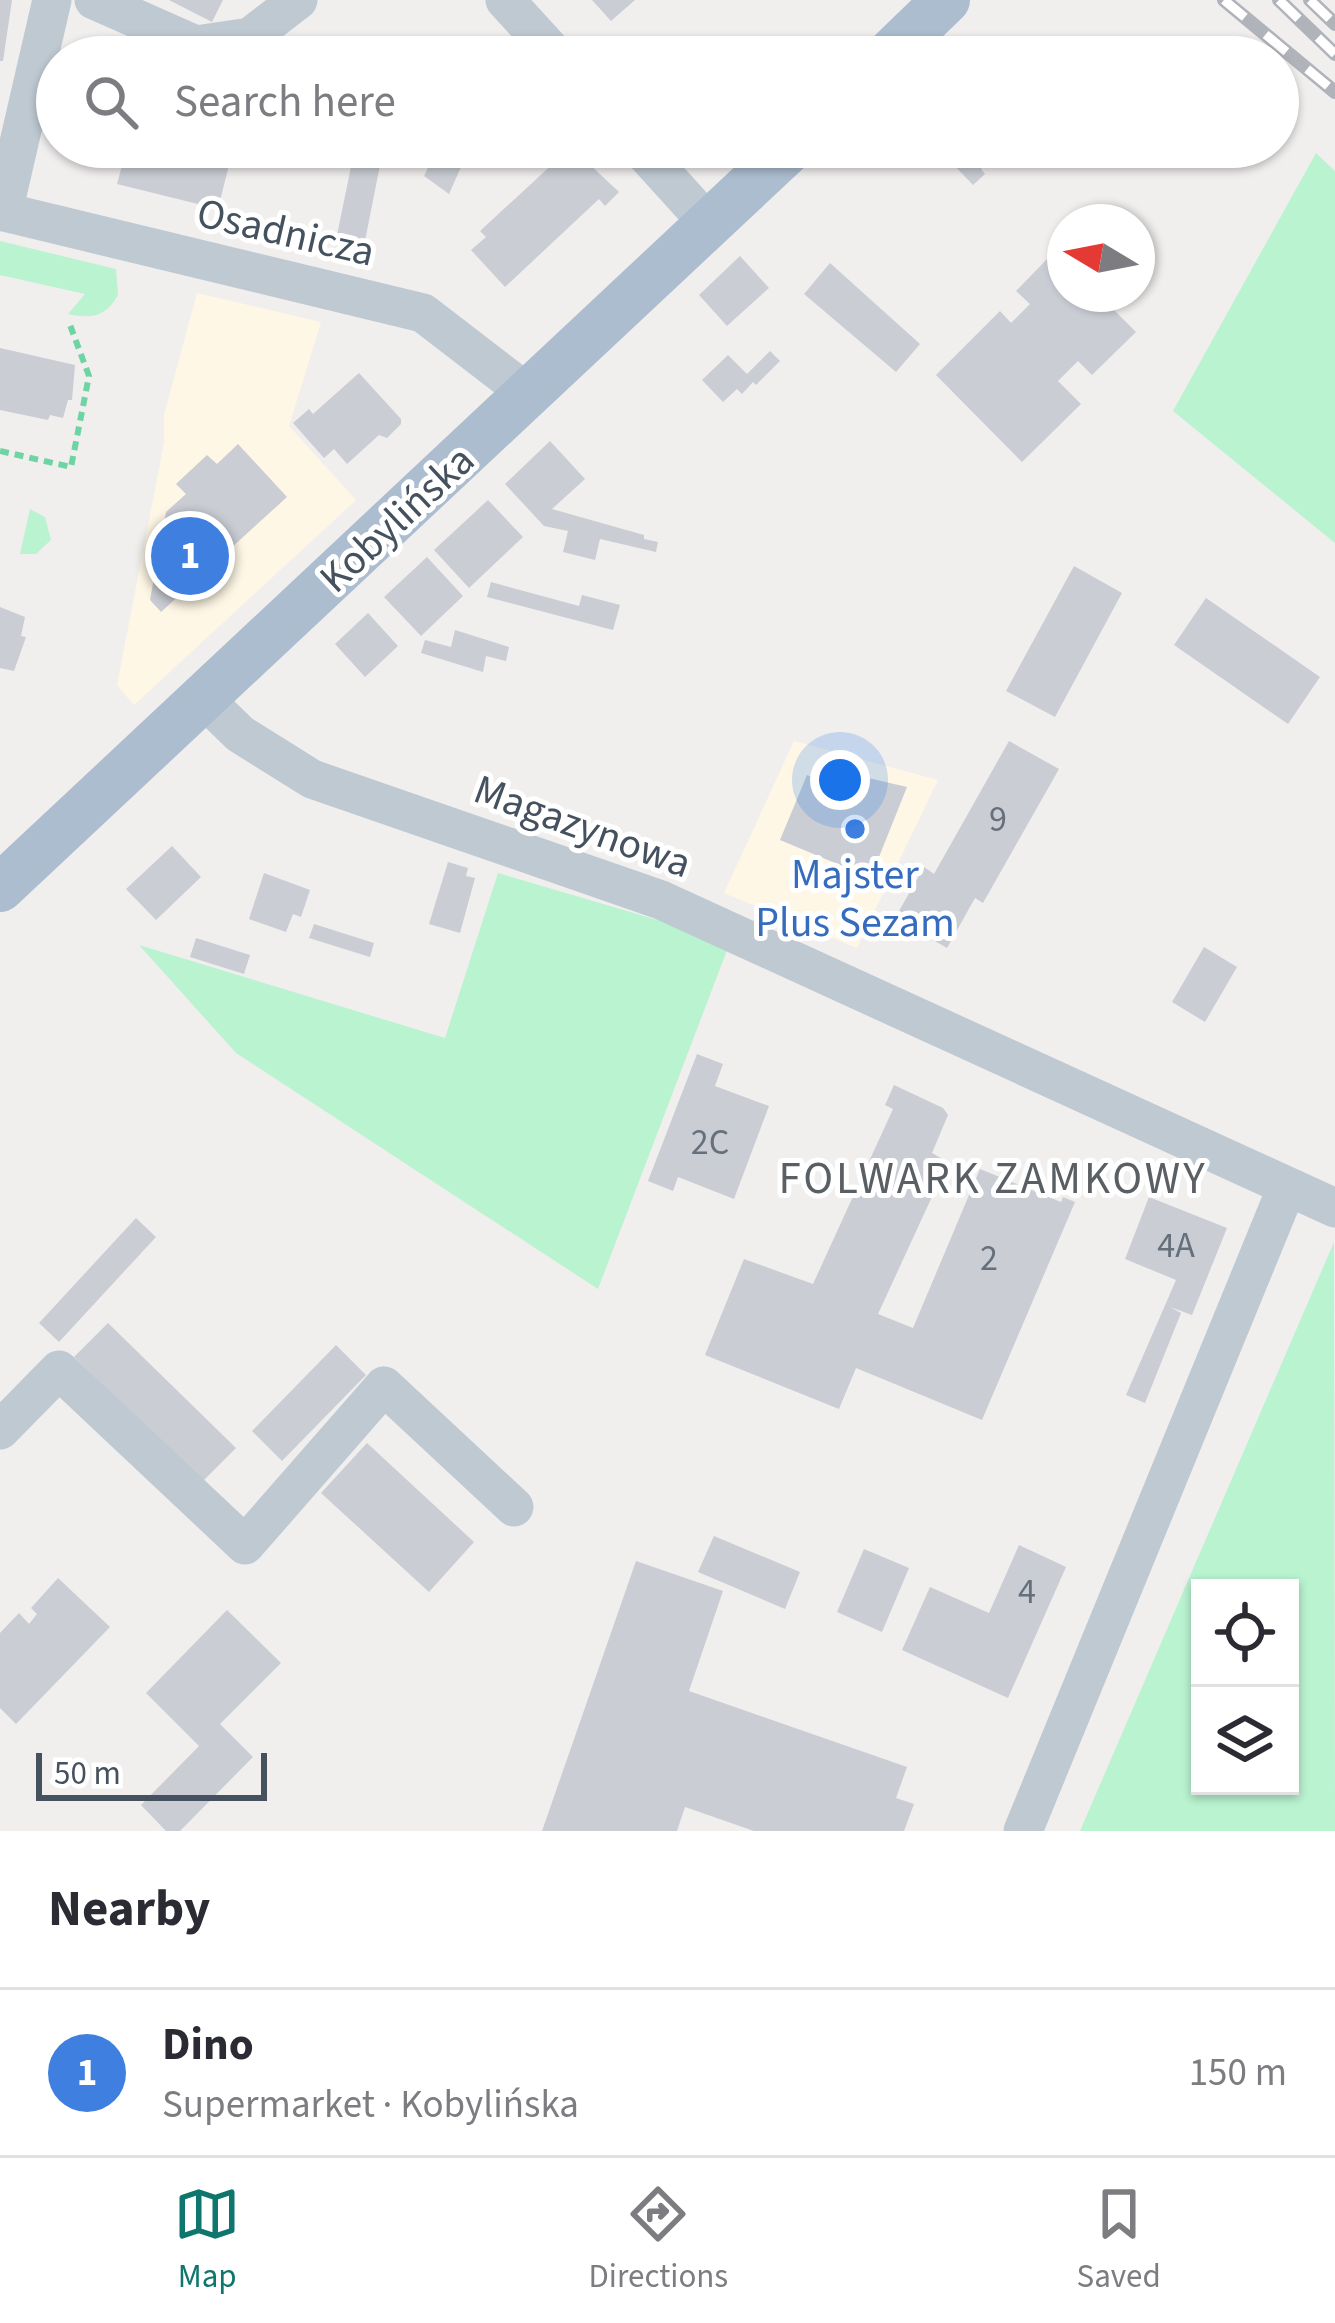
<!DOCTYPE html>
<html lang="en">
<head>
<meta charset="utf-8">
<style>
  :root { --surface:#fff; --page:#f2f2f3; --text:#2b2b33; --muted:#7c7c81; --line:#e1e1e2; --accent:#0f766e }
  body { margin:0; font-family:"Source Sans 3",sans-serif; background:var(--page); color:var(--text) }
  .controls { position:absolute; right:36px; bottom:36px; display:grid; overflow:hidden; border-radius:0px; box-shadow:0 3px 9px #0004 }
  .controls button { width:108px; height:108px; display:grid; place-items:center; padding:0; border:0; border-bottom:3px solid var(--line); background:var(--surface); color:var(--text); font:60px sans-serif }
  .compass { position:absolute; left:1047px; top:204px; width:108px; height:108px; border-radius:50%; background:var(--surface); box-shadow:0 3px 9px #0004; rotate:280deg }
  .scale { position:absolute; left:36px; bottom:30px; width:231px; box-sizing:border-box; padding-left:12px; border:6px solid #45515e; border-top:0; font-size:33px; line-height:42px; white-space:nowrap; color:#45515e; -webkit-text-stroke:9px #fff; paint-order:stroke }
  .you { position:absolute; left:840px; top:780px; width:42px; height:42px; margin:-30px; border:9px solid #fff; border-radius:50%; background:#1a73e8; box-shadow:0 0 0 18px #1a73e833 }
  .badge { display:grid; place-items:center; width:78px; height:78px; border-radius:50%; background:var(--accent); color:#fff; font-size:39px; font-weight:700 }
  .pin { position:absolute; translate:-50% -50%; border:6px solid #fff; box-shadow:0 3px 12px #0006 }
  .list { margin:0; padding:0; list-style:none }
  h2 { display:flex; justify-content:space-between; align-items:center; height:156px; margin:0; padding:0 48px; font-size:51px }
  h2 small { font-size:39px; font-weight:400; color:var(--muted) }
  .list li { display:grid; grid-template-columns:78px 1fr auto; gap:36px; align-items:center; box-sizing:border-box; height:168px; padding:0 48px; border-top:3px solid var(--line) }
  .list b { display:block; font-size:45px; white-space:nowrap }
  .list p { margin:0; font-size:39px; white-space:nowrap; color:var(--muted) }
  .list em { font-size:39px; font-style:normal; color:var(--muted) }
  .icon { flex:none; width:66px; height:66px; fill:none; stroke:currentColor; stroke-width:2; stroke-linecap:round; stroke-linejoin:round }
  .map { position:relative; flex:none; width:1335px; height:1831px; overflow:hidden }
  .search { position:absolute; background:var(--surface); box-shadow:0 3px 9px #0004; left:36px; right:36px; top:36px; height:132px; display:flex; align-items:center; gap:30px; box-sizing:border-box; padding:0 42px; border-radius:66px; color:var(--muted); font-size:45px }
  .sheet { height:324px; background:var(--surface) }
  nav { display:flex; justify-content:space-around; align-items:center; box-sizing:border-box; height:168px; border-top:3px solid var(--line); background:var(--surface); font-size:33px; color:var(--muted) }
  nav a { display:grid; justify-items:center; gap:6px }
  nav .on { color:var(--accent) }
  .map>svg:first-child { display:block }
  .commercial { fill:#fef7e6 }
  .green { fill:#b9f3d0; fill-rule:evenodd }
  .building { fill:#cacdd4 }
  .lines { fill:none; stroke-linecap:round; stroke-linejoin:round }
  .path { stroke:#6ed4a4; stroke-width:6; stroke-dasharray:9 6; stroke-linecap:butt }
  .minor { stroke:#bec9d2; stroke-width:39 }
  .major { stroke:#acbdd0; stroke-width:48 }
  .rail-casing { stroke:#b0b3ba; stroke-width:14 }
  .rail { stroke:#fff; stroke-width:9; stroke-dasharray:27; stroke-linecap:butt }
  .shop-dot { fill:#3f7fe0; stroke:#fff; stroke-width:4.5 }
  .labels { text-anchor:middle; stroke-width:10; stroke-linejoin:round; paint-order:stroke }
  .number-label { font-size:36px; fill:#66707c }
  .street-label { font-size:42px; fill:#45515e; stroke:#fff }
  .shop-label { font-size:42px; fill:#366cbe; stroke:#fff }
  .neighbourhood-label { font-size:45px; letter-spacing:3px; fill:#5a5f64; stroke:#fff }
</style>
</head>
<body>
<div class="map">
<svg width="1335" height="1831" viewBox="0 0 1335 1831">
  <rect width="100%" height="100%" fill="#f1eeee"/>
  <path class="commercial" d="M197,293L321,322L289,426L356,500L134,705L117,685L164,443V415Z
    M794,741L938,780L857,948L724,893Z"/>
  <path class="green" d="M1316,153L1335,171V543L1173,411Z
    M0,241L116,269L118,295C106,317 91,319 68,314L85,294L0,275Z
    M30,509L45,517L51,540L36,554H20Z
    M498,873L695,931L729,945L598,1289L236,1053L139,945L445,1038Z
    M1334,1242L1335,1831H1080ZM1200,1588H1290V1786H1200Z"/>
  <path class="building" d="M0,0H12L3,61H0Z
    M169,0H223L212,22Z
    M592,0H635L611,21Z
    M337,45L362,57H331Z
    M127,147H212L210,156L230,161L218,209L117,184Z
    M355,147L383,150L364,246L336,240Z
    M571,147L619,192L605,206L599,199L505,287L471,250L486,237L480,231Z
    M961,147H1005L981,169L985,174L973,185L948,159Z
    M437,149L461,167L449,194L424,176Z
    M1055,251L1065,261V294H1098L1136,332L1092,375L1078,361L1058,381L1081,404L1022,462L936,375L1000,311L1011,323L1030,304L1016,291Z
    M740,256L769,288L727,326L699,295Z
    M830,263L920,344L896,372L804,294Z
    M0,348L75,365L72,400H68L63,418L50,415L48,420L0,410Z
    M770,351L780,361L756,385L753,382L742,394L737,389L723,402L702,380L728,355L747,374Z
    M359,373L401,419V424L387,438L379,435L347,464L334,449L324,458L293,423L309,409L313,414Z
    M550,441L585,479L552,509L644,535V539L658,542L656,552L600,539L595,560L563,552L568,531L544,526L505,484Z
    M238,444L287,497L161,612L150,600L166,512L186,494L176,484L207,455L217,464Z
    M488,500L523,537L469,588L434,550Z
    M427,557L463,596L421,636L384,597Z
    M1074,566L1122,593L1055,717L1006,691Z
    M491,582L579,606L582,595L620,605L613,630L487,597Z
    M1206,598L1320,677L1288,724L1174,645Z
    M0,607L25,617L21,636L26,637L14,671L0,668Z
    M368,613L398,646L365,677L335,644Z
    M455,630L509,647L506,661L486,656L483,672L421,653L425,640L451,647Z
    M1009,741L1059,769L983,903L975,898L947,948L895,918L924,867L934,874Z
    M807,775L856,796L864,777L907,787L869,882L847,868L780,840Z
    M172,846L201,877L156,920L126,889Z
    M448,862L468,868L466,876L475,878L460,933L429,924Z
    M264,873L310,890L301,917L293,914L286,932L249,919Z
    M314,924L374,943L370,957L309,938Z
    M196,938L250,955L244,974L190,957Z
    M1204,947L1237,967L1205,1022L1172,1002Z
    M697,1054L723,1064L715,1086L769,1106L734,1199L678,1177L673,1191L648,1181Z
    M894,1085L943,1108L948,1115L932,1153L948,1162L878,1314L913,1328L980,1169L1061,1202L1063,1197L1075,1202L982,1420L856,1368L839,1409L705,1355L744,1259L813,1284L893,1109L885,1105Z
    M1149,1197L1227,1228L1192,1315L1170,1307L1181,1313L1145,1403L1126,1395L1176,1280L1125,1259Z
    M136,1218L156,1237L59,1342L39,1323Z
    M108,1323L236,1448L202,1482L74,1357Z
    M336,1345L366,1375L282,1461L252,1431Z
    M367,1443L474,1542L429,1592L321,1493Z
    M714,1536L800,1572L785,1609L698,1572Z
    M1019,1545L1066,1567L1008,1698L902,1650L930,1587L989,1613Z
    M864,1549L909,1568L882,1632L837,1612Z
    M636,1561L723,1591L689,1691L907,1767L896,1798L914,1804L904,1831H754L685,1807L677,1831H542Z
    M58,1578L110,1627L16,1724L0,1708V1633L19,1613L29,1624L37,1614L31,1608Z
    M227,1610L281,1663L220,1724L253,1757L180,1831H166L141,1805L199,1746L146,1693Z"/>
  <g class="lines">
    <path class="path" d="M0,451L71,467L89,376L70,325"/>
    <path class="minor" d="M94,0L196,45L250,37L298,0
      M505,0L557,57
      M639,147L708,223
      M0,211L423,313L527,393
      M3,212L52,0
      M203,698L240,734L312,779L661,900L1335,1208
      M0,1430L59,1370L245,1545L384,1386L514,1507
      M1023,1831L1287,1187"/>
    <path class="major" d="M887,57L946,0
      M0,888L791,147"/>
    <defs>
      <path id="rail" d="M1224,0L1335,92
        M1279,0L1335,54
        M1310,0L1335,24"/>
    </defs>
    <use href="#rail" class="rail-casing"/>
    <use href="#rail" class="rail"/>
  </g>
  <circle class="shop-dot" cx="855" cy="829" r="12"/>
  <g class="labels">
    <g class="number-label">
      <text x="998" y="831">9</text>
      <text x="710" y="1154">2C</text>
      <text x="1176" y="1257">4A</text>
      <text x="989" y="1270">2</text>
      <text x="1027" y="1603">4</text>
    </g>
    <g class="street-label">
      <text transform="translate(286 231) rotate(13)" y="15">Osadnicza</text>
      <text transform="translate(396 518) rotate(-43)" y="15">Kobylińska</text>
      <text transform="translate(583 825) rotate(20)" y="15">Magazynowa</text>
    </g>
    <g class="shop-label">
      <text x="855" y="888">Majster<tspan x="855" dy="48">Plus Sezam</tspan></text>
    </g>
    <g class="neighbourhood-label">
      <text x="993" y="1193">FOLWARK ZAMKOWY</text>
    </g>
  </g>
</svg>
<div class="controls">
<button><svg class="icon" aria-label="locate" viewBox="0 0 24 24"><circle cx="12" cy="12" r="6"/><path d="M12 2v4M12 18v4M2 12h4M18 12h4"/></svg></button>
<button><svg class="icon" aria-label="layers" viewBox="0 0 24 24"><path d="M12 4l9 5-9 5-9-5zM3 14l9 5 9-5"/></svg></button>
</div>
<svg class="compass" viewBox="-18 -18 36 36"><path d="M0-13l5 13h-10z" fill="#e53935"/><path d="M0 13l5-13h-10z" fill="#7c7c81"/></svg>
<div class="scale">50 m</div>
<div class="you"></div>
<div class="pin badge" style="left:190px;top:556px;background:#3f7fe0">1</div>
<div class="search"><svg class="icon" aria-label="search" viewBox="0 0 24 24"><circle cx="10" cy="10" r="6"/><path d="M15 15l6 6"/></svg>Search here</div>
</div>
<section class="sheet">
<h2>Nearby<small></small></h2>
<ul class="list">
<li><span class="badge" style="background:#3f7fe0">1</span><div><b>Dino</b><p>Supermarket · Kobylińska</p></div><em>150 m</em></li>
</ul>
</section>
<nav>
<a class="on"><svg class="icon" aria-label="map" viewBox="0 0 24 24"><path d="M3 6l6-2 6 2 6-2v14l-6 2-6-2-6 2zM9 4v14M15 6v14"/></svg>Map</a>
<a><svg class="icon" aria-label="directions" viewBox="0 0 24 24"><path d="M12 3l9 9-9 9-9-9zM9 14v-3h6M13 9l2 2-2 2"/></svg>Directions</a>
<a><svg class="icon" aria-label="saved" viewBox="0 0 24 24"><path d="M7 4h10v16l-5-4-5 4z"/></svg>Saved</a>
</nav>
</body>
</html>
